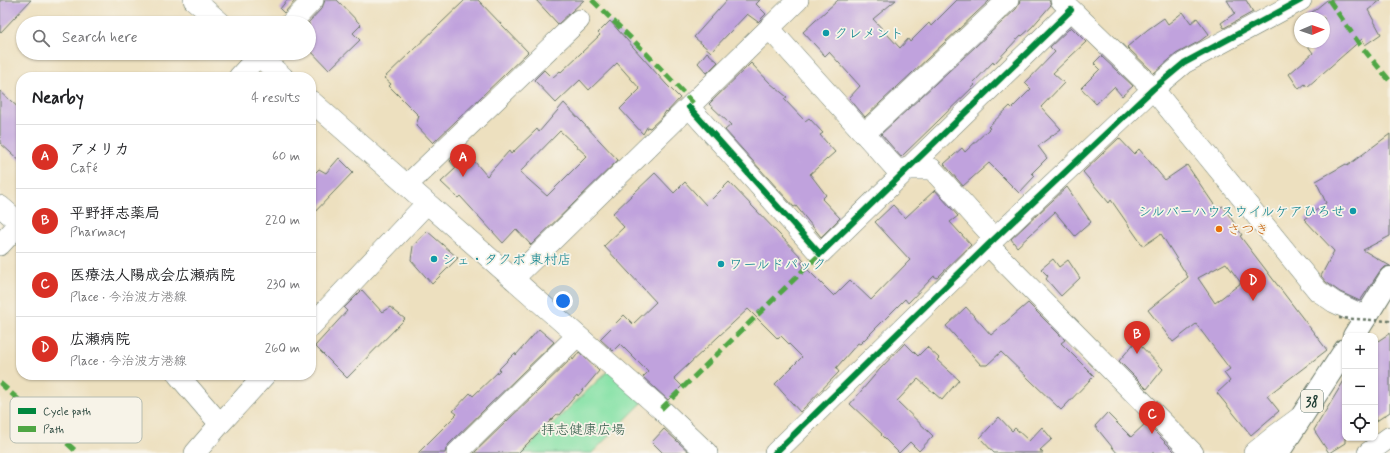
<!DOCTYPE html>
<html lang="en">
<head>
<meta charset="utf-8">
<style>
  :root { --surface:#fff; --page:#f6f6f6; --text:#202124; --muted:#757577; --line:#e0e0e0; --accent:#d93025 }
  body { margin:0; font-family:Mynerve,"Klee One",sans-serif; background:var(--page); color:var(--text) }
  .controls { position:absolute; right:12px; bottom:12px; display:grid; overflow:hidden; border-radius:8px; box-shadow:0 1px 3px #0004 }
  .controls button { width:36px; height:36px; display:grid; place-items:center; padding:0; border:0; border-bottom:1px solid var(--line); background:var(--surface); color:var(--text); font:20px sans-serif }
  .compass { position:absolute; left:1294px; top:12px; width:36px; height:36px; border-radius:50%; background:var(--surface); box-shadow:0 1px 3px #0004; rotate:88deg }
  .you { position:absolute; left:563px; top:301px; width:14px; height:14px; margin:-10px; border:3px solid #fff; border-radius:50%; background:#1a73e8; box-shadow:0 0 0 6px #1a73e833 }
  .badge { display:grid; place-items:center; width:26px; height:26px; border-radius:50%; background:var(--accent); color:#fff; font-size:13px; font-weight:700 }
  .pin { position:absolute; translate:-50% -33px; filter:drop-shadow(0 1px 2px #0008) }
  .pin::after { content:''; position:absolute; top:21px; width:14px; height:12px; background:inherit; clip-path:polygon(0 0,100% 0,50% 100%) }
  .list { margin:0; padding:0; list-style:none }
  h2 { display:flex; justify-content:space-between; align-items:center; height:52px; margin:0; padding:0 16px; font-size:17px }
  h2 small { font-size:13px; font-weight:400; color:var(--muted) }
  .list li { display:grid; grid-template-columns:26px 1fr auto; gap:12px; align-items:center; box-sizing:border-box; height:64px; padding:0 16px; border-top:1px solid var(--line) }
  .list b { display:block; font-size:15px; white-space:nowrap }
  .list p { margin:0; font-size:13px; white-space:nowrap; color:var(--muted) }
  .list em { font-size:13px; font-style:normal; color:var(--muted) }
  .icon { flex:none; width:22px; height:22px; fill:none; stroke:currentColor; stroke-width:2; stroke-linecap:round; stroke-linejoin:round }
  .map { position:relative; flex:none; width:1390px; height:453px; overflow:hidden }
  .search { position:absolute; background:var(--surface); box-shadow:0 1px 3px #0004; left:16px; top:16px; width:300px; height:44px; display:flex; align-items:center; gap:10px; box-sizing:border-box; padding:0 14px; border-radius:22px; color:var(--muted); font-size:15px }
  .panel { position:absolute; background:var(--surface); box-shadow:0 1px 3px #0004; left:16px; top:72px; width:300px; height:308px; border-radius:16px }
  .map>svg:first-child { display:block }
  .green { fill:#87e2a7; stroke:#53906e }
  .building { fill:#c0a2dd; fill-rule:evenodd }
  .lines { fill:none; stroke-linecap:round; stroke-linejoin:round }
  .minor-casing { stroke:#677665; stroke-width:22 }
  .major-casing { stroke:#677665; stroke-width:24 }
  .minor { stroke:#fff; stroke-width:21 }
  .major { stroke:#fff; stroke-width:22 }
  .path-bridge { stroke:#677665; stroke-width:2.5; stroke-dasharray:3 3; stroke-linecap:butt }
  .quiet { stroke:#4fa644; stroke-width:5; stroke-dasharray:10 5; stroke-linecap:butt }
  .cycleway-casing { stroke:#f7f3e8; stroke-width:8 }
  .cycleway { stroke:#00873e; stroke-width:6 }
  .culture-dot { fill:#0f9aa8; stroke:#f7f3e8; stroke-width:1.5 }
  .food-dot { fill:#e8710a; stroke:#f7f3e8; stroke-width:1.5 }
  .labels { text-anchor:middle; stroke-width:3.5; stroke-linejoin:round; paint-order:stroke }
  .shield { fill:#f7f3e8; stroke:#60746a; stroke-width:1 }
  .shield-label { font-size:13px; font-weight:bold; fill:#1f3d34 }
  .culture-label { font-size:14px; fill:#0d838f; stroke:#f7f3e8; text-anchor:start }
  .food-label { font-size:14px; fill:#c56008; stroke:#f7f3e8; text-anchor:start }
  .park-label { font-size:14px; fill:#345e4b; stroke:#f7f3e8 }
  .key { fill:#f7f3e8; stroke:#b6bcb2; stroke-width:1 }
  .key-label { font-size:11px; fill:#1f3d34 }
</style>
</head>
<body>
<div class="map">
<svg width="1390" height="453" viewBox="0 0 1390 453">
  <rect width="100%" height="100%" fill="#f7f3e8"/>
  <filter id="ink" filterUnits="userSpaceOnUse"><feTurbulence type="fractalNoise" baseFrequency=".025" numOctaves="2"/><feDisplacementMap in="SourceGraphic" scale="8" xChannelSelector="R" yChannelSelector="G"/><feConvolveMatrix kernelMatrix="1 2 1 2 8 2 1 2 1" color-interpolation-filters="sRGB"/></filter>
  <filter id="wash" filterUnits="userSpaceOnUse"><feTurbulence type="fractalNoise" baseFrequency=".012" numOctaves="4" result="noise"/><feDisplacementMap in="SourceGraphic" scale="16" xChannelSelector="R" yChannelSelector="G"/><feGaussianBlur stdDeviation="0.9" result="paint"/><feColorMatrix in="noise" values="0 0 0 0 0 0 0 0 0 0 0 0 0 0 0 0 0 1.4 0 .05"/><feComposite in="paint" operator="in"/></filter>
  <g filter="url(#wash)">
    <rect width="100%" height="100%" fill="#ede0bf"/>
    <path class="green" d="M611,368L646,399L592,453H522Z"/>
    <g id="blocks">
      <path class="building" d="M0,0H31L0,33Z
        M287,0H296L284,13L280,9Z
        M325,0H337L361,25L353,33L360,40L329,70L309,49V23H308L322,8Z
        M465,0H478L528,52L433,143L416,125L419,116L389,86L391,84L384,78Z
        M536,0H584L558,24Z
        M727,0H760L756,4L766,14L758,22L747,14L711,52L694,37Z
        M838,0H896L873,19L900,48L908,39L910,42L929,23L931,26L957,0H990L865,117L849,98L860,86L829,52L825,56L803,32Z
        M1020,0H1049L1051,5L1032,27L1022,36L1021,35L994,64L993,62L973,83L975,85L901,157L881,134L1016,9L1019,4Z
        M1227,0H1246L1253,12L1224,28L1221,23L1235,13Z
        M1327,0H1381L1368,10L1381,34L1365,45L1362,39L1307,87L1305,84L1299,89L1289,74L1313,53L1305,42H1324V18H1305Z
        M1183,12L1191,23L1197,18L1209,34L1200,41L1176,54L1154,73L1127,47L1147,30L1164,18L1168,24Z
        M610,21L666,84L680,98L667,112L666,111L663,116L650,128L647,127L643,134L620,109L640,89L617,63L589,90L580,80L556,103L534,80L544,70L552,78L560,71L561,72L600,35L598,33Z
        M1071,27L1086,42L1053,73L1064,83L1041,107L1061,129L1038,146L1047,158L1032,173L1035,176L1019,193L989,163L963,186L944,164L962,148L965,152L990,128L988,127L1010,106L1012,108L1031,89L1025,83L1055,52L1050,47Z
        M707,52L718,62L707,73L698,63Z
        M1101,56L1133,86L1122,96L1114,87L1096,104L1081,88L1100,69L1094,63Z
        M751,63L770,83L787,97L784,99L805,121L809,118L823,133L820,135L835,152L810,174L826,195L822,199L840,218L821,237L796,206L794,207L725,130L731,125L709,104Z
        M0,91L21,110V162L0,143Z
        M564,103L618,160L531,245L516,229L503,243L460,196L458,198L441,182L456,168L450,161L463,148L487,176L509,151L511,154L537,129L539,132ZM560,131L587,156L547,196L520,172Z
        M1390,134V236L1363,250L1390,266L1384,267L1380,271L1360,301L1340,292L1326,282L1321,276L1334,251L1304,219L1326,203L1316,181L1346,164L1347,166Z
        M1119,138L1134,154L1139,149L1165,180L1187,165L1217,209L1223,206L1242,235L1240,236L1327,350L1267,396L1279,411L1251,435L1217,393L1230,381L1224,373L1230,369L1196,324L1173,342L1148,310L1188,277L1161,234L1143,246L1111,200L1109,203L1083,172ZM1226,263L1241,283L1215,303L1198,278Z
        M339,158L353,172L311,216V177L319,169L326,173Z
        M655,173L674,193L685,182L706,205L729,182L804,260L801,263L834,296L850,280L871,300L910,260L875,222L893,205L905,218L935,190L958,216L950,222L971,245L937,278L934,276L908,303L905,299L860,344L858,343L836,368L839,372L800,412L775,384L802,357L781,336L778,339L748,309L674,378L682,386L668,400L643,377L648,372L620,344L613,351L600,339L624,315L633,324L656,302L604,246L624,227L612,214Z
        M1067,187L1091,222L1075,236L1055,212L1017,247L1011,239Z
        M427,231L458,258L432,284L411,260L413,246Z
        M1053,259L1059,267L1068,260L1080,278L1061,296L1046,279L1048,276L1041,269Z
        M362,290L382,312L390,307L405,319L347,378L315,346L347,311L344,308Z
        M1028,303L1065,340L1061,343L1094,376L1061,410L1001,352L987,365H981L946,326L966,307L991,335Z
        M539,329L554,342L449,444L446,449L445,453H418L457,414L453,411L470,393L473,396L500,370L499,369L515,353L516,355Z
        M1390,333V412L1375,422V343Z
        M1136,341L1163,369L1147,389L1119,361Z
        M905,343L918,356L927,347L939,358L937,360L959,380L942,400L918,379L897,401L933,436L919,451L910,442L899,453L881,435L882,434L850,404L880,369Z
        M579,352L599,371L578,396L577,394L559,415L557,414L518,453H474L572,358L573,360Z
        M1345,379V443L1329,453L1314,430Z
        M1107,413L1131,437L1146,423L1176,453H1117L1095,426Z
        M999,417L1012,431L1015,428L1029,441L1042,427L1052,439L1040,450L1043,453H994L980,438Z
        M664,429L690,453H663L652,442Z"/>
    </g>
  </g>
  <g filter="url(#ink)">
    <use href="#blocks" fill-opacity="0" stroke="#677665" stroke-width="1"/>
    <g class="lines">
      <defs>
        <path id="minor" d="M194,0L221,23
          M1061,0L1153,89L1318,291L1334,302L1366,317
          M291,23L313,0
          M769,28L896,169H932L995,239
          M255,53L283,77
          M239,77L261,53
          M311,101L661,409L707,453
          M689,107L820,254L1071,10
          M864,134L1008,0
          M407,185L579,20
          M0,206L21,224
          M0,245L20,223
          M988,245L1193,453
          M513,279L798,0
          M311,326L427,203
          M178,375L220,424
          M195,453L220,424L265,375
          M457,453L577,336
          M775,453L988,245L1153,89L1184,63L1301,0
          M1254,453L1276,435L1299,418
          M1368,453L1390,437"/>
        <path id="major" d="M1354,336L1390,278
          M1278,453L1345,350"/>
      </defs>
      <use href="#minor" class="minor-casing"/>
      <use href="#major" class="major-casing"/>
      <use href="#minor" class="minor"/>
      <use href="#major" class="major"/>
      <path class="path-bridge" d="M1339,318L1389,321L1390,322"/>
      <path class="quiet" d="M592,0L642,49L693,103
        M1329,0L1360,45L1390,81
        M0,383L78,453
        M661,409L820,254"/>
      <defs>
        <path id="cycleway" d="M689,107L820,254L1071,10
          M775,453L988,245L1153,89L1184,63L1301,0"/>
      </defs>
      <use href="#cycleway" class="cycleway-casing"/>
      <use href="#cycleway" class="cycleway"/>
    </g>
  </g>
  <g class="culture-dot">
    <circle cx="826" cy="33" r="4"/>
    <circle cx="1353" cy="211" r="4"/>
    <circle cx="434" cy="259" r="4"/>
    <circle cx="721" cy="264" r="4"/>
  </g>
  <circle class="food-dot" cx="1219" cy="229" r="4"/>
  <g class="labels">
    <rect class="shield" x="1301" y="390" width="22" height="22" rx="3"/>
    <g class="shield-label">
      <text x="1312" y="406">38</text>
    </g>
    <g class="culture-label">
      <text x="834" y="38">クレメント</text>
      <text x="1345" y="216" text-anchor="end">シルバーハウスウイルケアひろせ</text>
      <text x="442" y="264">シェ・タクボ 東村店</text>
      <text x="729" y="269">ワールドパック</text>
    </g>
    <g class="food-label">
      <text x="1227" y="234">さつき</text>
    </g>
    <g class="park-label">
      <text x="583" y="434">拝志健康広場</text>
    </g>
  </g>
  <rect x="10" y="397" width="132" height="46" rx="6" class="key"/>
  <rect x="18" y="408" width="18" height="6" fill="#00873e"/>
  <rect x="18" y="426" width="18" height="6" fill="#4fa644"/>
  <g class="key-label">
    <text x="43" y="415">Cycle path</text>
    <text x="43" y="433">Path</text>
  </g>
</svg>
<div class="controls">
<button>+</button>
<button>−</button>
<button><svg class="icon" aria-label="locate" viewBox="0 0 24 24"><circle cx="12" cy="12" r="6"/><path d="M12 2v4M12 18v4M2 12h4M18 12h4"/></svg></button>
</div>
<svg class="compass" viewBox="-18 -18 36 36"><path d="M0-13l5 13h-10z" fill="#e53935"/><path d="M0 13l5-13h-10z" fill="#757577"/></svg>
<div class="you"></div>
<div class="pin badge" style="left:463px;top:177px">A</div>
<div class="pin badge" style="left:1137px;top:354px">B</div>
<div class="pin badge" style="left:1152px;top:434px">C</div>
<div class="pin badge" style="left:1253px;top:301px">D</div>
<div class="search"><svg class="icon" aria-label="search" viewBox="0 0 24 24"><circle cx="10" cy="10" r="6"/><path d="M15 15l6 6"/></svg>Search here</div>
<section class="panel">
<h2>Nearby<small>4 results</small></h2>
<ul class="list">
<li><span class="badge">A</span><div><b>アメリカ</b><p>Café</p></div><em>60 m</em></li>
<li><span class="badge">B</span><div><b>平野拝志薬局</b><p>Pharmacy</p></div><em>220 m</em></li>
<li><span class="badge">C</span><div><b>医療法人陽成会広瀬病院</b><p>Place · 今治波方港線</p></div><em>230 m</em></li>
<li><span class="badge">D</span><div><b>広瀬病院</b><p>Place · 今治波方港線</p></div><em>260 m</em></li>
</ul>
</section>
</div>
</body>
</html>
